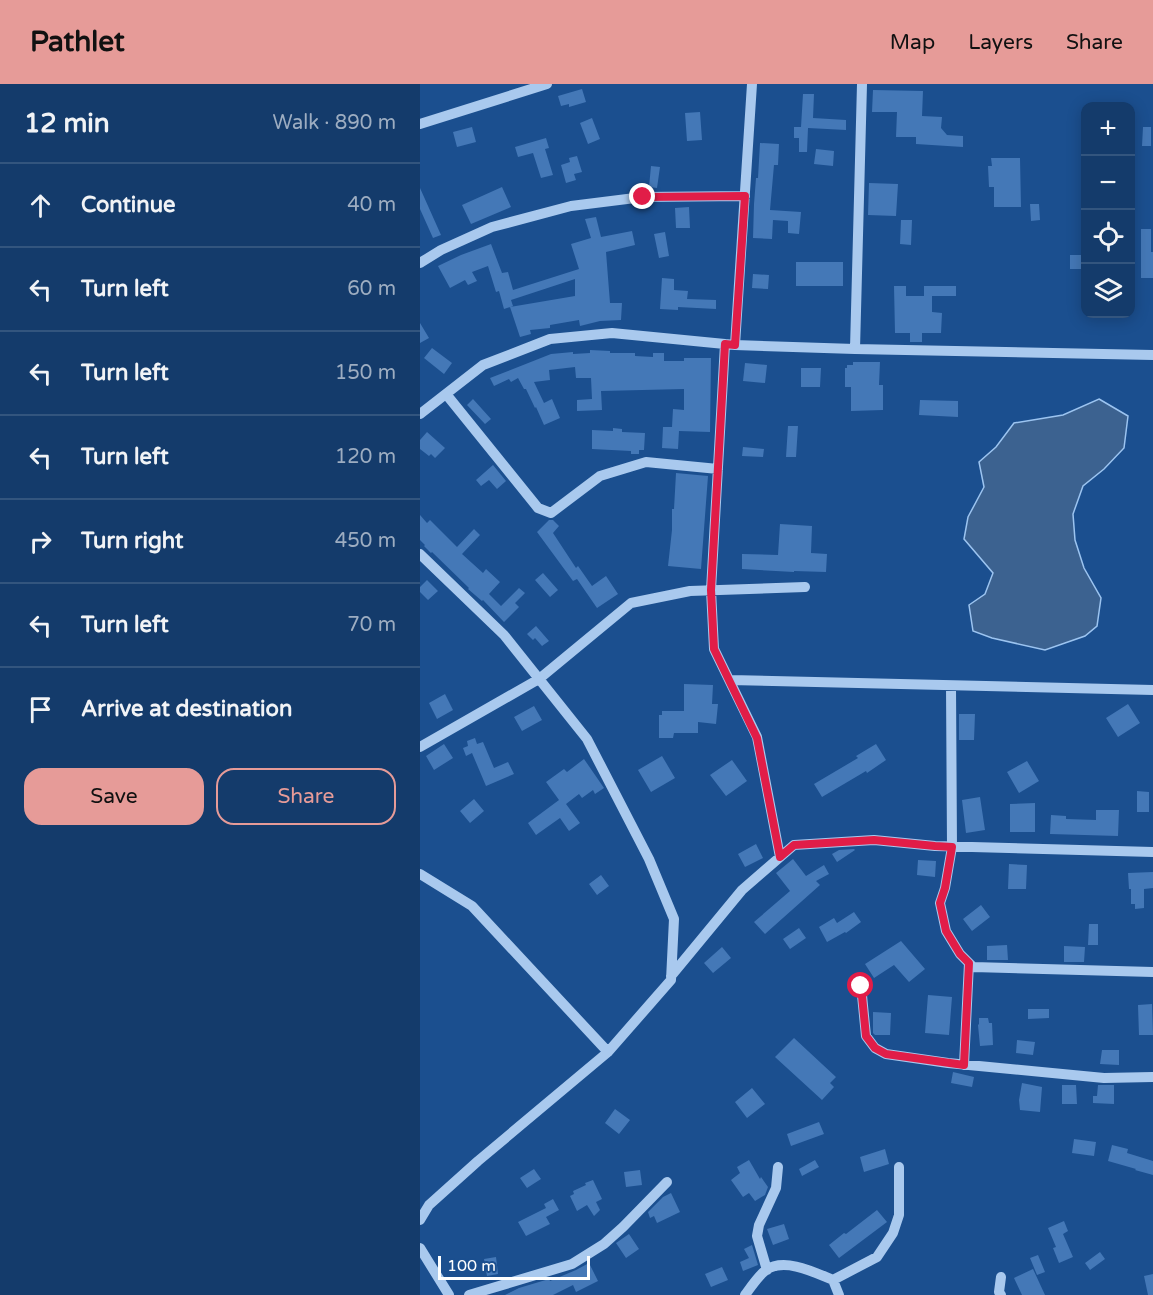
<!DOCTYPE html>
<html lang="en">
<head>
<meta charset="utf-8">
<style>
  :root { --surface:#143b6b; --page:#1d4271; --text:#f1f3f6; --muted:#9dadc1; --line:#33557e; --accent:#e69b98 }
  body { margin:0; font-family:"Varela Round",sans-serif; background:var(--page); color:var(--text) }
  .controls { position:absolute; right:18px; top:18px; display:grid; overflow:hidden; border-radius:12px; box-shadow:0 3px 15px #0003 }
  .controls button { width:54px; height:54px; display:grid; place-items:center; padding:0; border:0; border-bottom:2px solid var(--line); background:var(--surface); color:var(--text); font:30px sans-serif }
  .scale { position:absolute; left:18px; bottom:15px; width:152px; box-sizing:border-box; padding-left:6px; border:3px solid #fff; border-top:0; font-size:16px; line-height:21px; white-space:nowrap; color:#fff; -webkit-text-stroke:4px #1b4f8f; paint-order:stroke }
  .stop { position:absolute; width:18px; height:18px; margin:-14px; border:4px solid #e11d48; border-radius:50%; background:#fff }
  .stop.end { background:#e11d48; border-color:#fff; box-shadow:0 2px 6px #0008 }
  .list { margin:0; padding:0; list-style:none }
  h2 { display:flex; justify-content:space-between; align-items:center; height:78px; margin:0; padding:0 24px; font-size:26px }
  h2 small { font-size:20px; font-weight:400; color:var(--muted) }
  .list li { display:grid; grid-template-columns:39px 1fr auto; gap:18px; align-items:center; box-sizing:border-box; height:84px; padding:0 24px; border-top:2px solid var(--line) }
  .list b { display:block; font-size:22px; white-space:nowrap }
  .list em { font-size:20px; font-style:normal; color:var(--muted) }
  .actions { display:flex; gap:12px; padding:18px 24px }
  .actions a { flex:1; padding:14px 0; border:2px solid var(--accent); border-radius:18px; text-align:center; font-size:21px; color:var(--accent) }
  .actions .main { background:var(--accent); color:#111 }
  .icon { flex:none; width:33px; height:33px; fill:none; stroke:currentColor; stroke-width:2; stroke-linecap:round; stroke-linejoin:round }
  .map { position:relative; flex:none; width:733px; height:1211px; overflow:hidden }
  header { display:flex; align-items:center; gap:36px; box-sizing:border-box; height:84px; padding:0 30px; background:var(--accent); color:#111 }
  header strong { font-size:28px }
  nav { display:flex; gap:33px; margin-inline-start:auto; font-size:21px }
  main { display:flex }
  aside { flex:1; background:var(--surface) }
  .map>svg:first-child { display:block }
  .water { fill:#3c6290; stroke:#9cc4f0; stroke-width:1.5 }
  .building { fill:#4478b7 }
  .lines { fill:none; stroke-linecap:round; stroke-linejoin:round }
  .minor { stroke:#a9c9ee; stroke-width:10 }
  .route { stroke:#e11d48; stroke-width:8 }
</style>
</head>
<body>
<header>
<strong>Pathlet</strong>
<nav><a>Map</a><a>Layers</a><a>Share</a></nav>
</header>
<main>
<aside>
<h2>12 min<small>Walk · 890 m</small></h2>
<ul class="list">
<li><svg class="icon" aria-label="ahead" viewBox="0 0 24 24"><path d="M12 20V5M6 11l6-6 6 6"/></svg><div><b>Continue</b></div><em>40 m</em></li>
<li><svg class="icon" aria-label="left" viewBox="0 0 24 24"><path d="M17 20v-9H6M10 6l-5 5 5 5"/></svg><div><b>Turn left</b></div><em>60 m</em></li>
<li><svg class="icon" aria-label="left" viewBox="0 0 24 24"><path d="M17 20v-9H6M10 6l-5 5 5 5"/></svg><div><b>Turn left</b></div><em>150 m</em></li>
<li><svg class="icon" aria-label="left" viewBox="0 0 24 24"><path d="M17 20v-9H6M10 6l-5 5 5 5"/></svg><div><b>Turn left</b></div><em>120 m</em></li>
<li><svg class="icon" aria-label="right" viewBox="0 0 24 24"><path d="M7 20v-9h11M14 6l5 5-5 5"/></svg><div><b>Turn right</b></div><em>450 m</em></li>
<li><svg class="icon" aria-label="left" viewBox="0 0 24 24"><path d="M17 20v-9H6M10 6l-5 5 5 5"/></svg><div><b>Turn left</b></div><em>70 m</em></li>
<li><svg class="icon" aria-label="arrive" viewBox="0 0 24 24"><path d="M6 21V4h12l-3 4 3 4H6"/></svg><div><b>Arrive at destination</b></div></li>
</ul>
<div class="actions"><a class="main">Save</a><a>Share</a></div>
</aside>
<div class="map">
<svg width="733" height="1211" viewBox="0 0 733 1211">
  <rect width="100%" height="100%" fill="#1b4f8f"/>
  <path class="water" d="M679,315L708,332L704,364L684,385L663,402L653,430L655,456L664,484L681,514L677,542L665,552L625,566L572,554L553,547L549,521L565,510L573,489L544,455L548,433L564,403L559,378L576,363L594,339L643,331Z"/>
  <path class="building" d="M162,5L166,18L149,23V20L141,22L138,12Z
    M453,6L503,7L502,32L522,33L521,44L527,51L543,52V63L496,60V53H476L477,28H452Z
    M383,10H394L393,34L426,36V46L388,44L387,68H379V54H374V43H381Z
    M280,28L282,56L267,57L265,29Z
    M172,34L180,55L168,60L160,39Z
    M52,43L56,58L37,63L33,48Z
    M723,43H731V62H722Z
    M126,54L129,64L125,65L133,91L121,94L113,69L98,73L95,63Z
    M340,59L359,60L358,81H354L350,126L381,128L379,150L368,149V137L353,136L352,155L333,154L334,120L336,94H338Z
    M396,65L414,67L413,82L394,80Z
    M157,72L162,88L154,90L156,96L146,99L141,81L150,78L149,74Z
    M571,74H600L601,123H574V103H569L568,82H572Z
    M231,82L240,83L237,104L229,103Z
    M449,99L478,100L476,132L448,131Z
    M82,103L91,123L51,140L42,121Z
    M0,104L21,151L13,154L0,125Z
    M610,120H619L620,136L611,137Z
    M269,123L270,144H256L255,124Z
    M176,133L181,153L212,147L215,161L186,168L190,219H202L201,236L180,237L160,242L159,236L130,241V244L110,246L111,250L100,253L90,223L155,212V195L91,216L93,222L84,225L79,207L76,208L68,182L52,188L57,197L48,201L45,196L30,204L18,182L41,171L71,160L82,189L88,188L93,206L159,185L151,160L171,154L165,135Z
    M481,136H492L491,161L480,160Z
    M721,145H731V168H733V194H721Z
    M245,148L249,172L239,174L234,150Z
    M650,171H662V185H650Z
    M376,178H423V202H376Z
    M333,190L349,191L348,205L332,204Z
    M242,194L254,195V206L268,207L267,215L296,216V225L258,223V226L240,225Z
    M474,202H486V212H504V202H536V212H512V228L522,229L521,249H502V258H490V249H475Z
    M0,239L9,254L0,259Z
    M12,264L32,279L24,290L4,274Z
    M170,266L190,267V269H215V272L233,273V269H244V277H264V274H291L290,348L259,347L258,365L242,364L243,343H252L253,325L264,326V305L181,307L182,326L157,327V316L172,315L171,294H156L155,283L129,286L130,296L114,298L124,319L132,315L140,334L124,341L116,323L115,324L106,305H104L98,294L91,298L89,295L74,302L70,294L131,270L153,268V270L170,269Z
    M433,278H460L459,301H463V326L431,327V303H425V284H427V281H433Z
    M325,279L347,281L345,299L323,297Z
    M381,284H401L400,303H381Z
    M53,315L71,335L65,340L47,321Z
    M500,316L538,317V333L499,331Z
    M368,342H378L376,373H366Z
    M193,344L202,345V348L225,349L224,366H219V370H211V367L172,365V346L193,347Z
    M7,348L25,364L15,374L11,370L9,372L0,365V356Z
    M323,363L344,365L343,373L322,372Z
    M73,381L86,397L77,405L69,396L61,402L56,396Z
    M256,389L288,392L281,485L248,482L252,446V425H254Z
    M0,431L7,439L10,436L37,463L54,445L60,451L42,470L63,489L66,485L80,498L69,510L81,522L99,504L105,509L95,519L99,523L84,538L63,516L62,517L48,505L49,504L12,468L11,469L4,462L5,461L0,456Z
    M129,436H133L139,442L133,449L156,484L158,482L172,502L186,492L198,510L177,524L157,495L153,497L117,448Z
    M360,440L392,442L391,469L407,470L406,488L374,487V488L322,485V470L358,471Z
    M123,489L138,506L130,513L115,496Z
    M7,496L18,507L8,516L0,508V503Z
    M116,542L129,557L122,562L115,554L113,556L107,550Z
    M264,600L293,601L292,620H298L296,640L278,638V649H254L253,654H239V631H242V627H264Z
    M25,610L33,626L17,635L9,619Z
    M708,620L720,639L698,653L686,634Z
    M114,622L122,636L102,647L94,633Z
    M539,630H555L554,656H539Z
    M55,654L57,660L63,658L74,684L88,678L94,690L66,702L52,669L46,672L43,664L48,662L47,657Z
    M24,660L33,674L14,686L6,672Z
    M456,660L466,676L447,689L446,687L402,713L394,700L438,674L436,672Z
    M242,672L255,694L231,708L218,686Z
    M164,675L184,704L175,710L173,706L162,714L159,710L146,720L160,739L149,747L140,734L116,751L108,739L139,716L126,698L144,685L147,688Z
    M312,676L327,697L306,712L290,691Z
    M607,677L619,697L599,709L587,688Z
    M717,707L729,708V728H717Z
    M560,713L565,746L546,749L542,716Z
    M54,715L64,727L50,739L40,727Z
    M615,719V748H590V720Z
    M676,726H699L698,752L630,750L631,731L646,732V735L676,736Z
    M336,760L343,774L325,783L318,770Z
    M434,765L435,766L417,778L412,770L419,766Z
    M373,775L386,792L404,781L409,790L396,797L400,801L345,850L334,838L370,807L356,789Z
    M498,776L516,777L515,793L497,791Z
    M589,780L607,781L606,805H588Z
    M733,788V804L724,805V824L715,825V820H711V805H709L708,789Z
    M181,791L189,802L177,811L169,800Z
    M561,821L570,833L552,847L543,835Z
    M434,828L441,838L426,849L425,848L407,858L399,843L414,834L417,839Z
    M669,840H678V861H668Z
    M379,844L386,854L370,865L363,855Z
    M481,857L505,885L489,898L474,881L454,894L445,880Z
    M587,861L588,876H567V862Z
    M644,862L665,863L664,878H644Z
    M302,863L311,874L293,889L284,879Z
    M508,911L532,913L529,951L505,949Z
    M732,920L733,951H719L718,921Z
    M608,925H629V934L608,935Z
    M453,928L471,929L470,951H455L453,949Z
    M559,934H568L569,939H572L573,961L560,962L558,941L559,940Z
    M374,954L416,993L410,999L414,1003L402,1016L355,973Z
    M597,956L615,958L613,971L596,969Z
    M682,966H699V981L680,980Z
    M533,988L554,993L552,1003L531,999Z
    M602,999L622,1003L620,1028L600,1026L599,1016Z
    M642,1001H656L657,1020H642Z
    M678,1001H694V1020L673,1019V1012H677Z
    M332,1004L345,1020L327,1034L315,1018Z
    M195,1025L210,1036L199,1050L185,1039Z
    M399,1038L404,1050L371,1062L367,1050Z
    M654,1055L676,1058L674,1072L652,1069Z
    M692,1061L708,1065L707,1069L733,1077V1091L715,1086L716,1085L688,1077Z
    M465,1065L469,1080L444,1088L440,1073Z
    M329,1076L340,1095L341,1093L348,1103L345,1111L335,1117L329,1109L323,1113L311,1096L320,1089L317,1083Z
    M395,1076L399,1083L382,1092L379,1085Z
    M114,1085L121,1095L107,1104L100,1094Z
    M220,1086L222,1101L206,1103L204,1088Z
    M173,1096L182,1115L176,1118L180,1126L174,1132L167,1121L157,1127L150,1112L154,1110L153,1107L166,1101L165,1099Z
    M251,1109L260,1128L237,1139L234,1132L230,1134L228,1128L243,1113Z
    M133,1115L139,1126L126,1133L130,1140L106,1152L98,1138L126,1124L124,1120Z
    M457,1126L467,1138L419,1174L409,1161L424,1149L426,1150Z
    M644,1137L648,1147L643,1150L653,1173L639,1179L633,1164L636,1163L628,1144Z
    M364,1140L369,1155L353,1161L347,1145Z
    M209,1150L219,1165L206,1174L196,1159Z
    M332,1161L338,1181L323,1187L320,1178L329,1174L324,1165Z
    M680,1168L685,1175L670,1186L665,1179Z
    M618,1171L625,1188L617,1191L610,1174Z
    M76,1173L78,1190L67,1192L64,1175Z
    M169,1179L178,1197L156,1208L153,1201L133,1211H85L99,1204L129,1195L130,1197L156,1186Z
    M302,1183L308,1196L291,1203L285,1190Z
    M613,1185L625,1211H602L594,1194Z
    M733,1190V1211H728L724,1192Z"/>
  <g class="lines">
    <path class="minor" d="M0,40L127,0
      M0,179L21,166L72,143L151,122L223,113L325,112
      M305,260L291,506L294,565L337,653L360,773
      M315,261L332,0
      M435,265L442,0
      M26,310L118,424L131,429L180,392L226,378L298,385
      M0,330L63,281L130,255L192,249L315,261L435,265L733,271
      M0,470L84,551L167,655L229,775L254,835L251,896L188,968L58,1077L9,1121L0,1136
      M310,596L733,606
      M531,602L532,763L525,804L520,819L526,847L540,870L553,883L733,888
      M0,663L119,595L211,519L270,507L385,503
      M0,790L52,822L188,968
      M251,892L322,806L374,761L454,756L515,762L733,768
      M441,901L446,952L455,964L466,970L528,979L684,994L733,993
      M544,981L549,879
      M0,1164L29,1211
      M347,1186L337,1152L339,1141L356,1104L358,1083
      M413,1196L419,1211
      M49,1211L152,1180L184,1160L203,1143L247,1098
      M325,1211C331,1203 338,1192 346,1186C365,1173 396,1189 413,1196L457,1173L473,1149L479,1131V1083
      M581,1211L579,1208L581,1193"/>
  </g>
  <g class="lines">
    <path class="route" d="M223,113L325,112L315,261L305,260L291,506L294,565L337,654L360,773L374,761L454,756L515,762L532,763L525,804L520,819L526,847L540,870L549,879L544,981L466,970L455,964L446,952L441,902"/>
  </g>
</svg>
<div class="controls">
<button>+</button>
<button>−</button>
<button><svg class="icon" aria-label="locate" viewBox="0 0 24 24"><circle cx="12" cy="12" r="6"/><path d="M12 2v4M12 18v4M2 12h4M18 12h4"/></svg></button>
<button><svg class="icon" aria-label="layers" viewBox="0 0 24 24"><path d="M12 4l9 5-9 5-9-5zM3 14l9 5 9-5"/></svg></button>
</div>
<div class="scale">100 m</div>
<div class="stop" style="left:441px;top:902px"></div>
<div class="stop end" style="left:223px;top:113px"></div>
</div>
</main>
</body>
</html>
